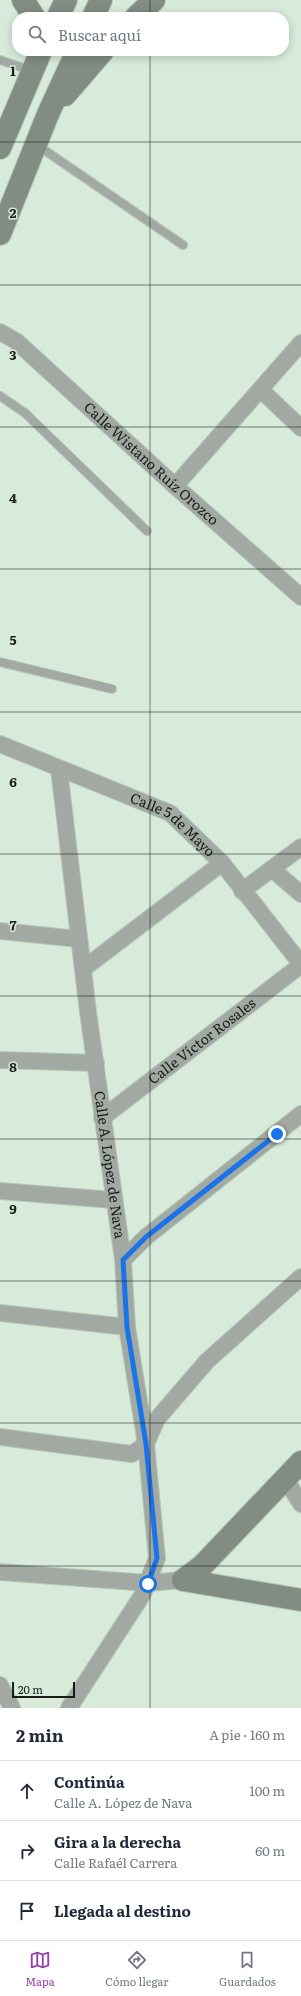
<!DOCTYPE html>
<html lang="es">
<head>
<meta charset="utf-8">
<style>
  :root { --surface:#fff; --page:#f2f2f3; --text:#1f2937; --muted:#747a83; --line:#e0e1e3; --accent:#953da9 }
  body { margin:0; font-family:Literata,serif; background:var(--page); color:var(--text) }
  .scale { position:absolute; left:12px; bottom:10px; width:63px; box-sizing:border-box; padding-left:4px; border:2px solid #161d17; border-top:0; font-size:11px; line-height:14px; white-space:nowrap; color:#161d17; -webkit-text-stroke:3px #d8ebda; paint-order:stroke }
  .stop { position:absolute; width:12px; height:12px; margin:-9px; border:3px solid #1a73e8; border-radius:50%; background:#fff }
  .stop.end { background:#1a73e8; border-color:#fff; box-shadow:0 1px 4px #0008 }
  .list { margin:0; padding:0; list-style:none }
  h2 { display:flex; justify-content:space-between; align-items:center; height:52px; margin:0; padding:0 16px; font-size:17px }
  h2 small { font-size:13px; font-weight:400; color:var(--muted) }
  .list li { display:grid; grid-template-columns:26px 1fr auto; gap:12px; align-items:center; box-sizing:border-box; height:60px; padding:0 16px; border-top:1px solid var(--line) }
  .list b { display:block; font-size:15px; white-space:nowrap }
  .list p { margin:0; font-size:13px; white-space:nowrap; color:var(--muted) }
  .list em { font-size:13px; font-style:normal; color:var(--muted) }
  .icon { flex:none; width:22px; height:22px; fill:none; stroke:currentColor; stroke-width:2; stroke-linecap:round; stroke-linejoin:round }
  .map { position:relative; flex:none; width:301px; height:1708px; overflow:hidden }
  .search { position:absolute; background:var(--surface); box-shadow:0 2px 10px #0003; left:12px; right:12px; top:12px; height:44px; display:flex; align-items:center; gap:10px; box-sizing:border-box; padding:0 14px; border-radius:16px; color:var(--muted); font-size:15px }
  .sheet { height:232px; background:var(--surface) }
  nav { display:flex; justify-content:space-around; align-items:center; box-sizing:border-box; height:56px; border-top:1px solid var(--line); background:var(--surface); font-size:11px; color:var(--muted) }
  nav a { display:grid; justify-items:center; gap:2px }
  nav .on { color:var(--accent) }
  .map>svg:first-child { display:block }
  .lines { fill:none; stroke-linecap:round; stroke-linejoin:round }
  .lane-casing { stroke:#b5c6b7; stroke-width:10 }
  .street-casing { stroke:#b5c6b7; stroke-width:18 }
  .secondary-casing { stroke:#b5c6b7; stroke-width:24 }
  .lane { stroke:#a1a9a2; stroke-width:8 }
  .street { stroke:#a1a9a2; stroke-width:16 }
  .secondary { stroke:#818c82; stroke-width:22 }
  .route { stroke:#1a73e8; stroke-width:5 }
  .grid { fill:none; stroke:#161d17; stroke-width:1; stroke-opacity:0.55 }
  .labels { text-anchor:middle; stroke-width:3; stroke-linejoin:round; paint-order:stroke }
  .street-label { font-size:14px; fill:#161d17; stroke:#d8ebda }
  .grid-label { font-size:13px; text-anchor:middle; font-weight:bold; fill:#161d17; stroke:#d8ebda; stroke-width:3; stroke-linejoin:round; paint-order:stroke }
</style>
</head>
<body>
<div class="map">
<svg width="301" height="1708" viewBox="0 0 301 1708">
  <rect width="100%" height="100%" fill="#d8ebda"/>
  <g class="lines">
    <defs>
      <path id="lane" d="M0,60L32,71
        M37,145L183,245
        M0,396L25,413L147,531
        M0,662L112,689"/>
      <g id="street">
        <path id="s1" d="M0,332L16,341L175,486L301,597"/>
        <path d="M261,390L301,428"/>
        <path d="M175,486L301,343"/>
        <path id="s2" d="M0,744L170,813L222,863L301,964"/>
        <path id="s3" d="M59,769L88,1012L123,1260L127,1327L146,1444L157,1558L143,1594L69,1708"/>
        <path d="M272,869L301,894"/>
        <path d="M242,891L301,847"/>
        <path d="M0,931L79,939"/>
        <path d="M83,969L222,863"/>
        <path d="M0,1060L96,1063"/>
        <path id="s4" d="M102,1118L301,965"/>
        <path d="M0,1191L113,1200"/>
        <path d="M123,1260L146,1237L301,1114"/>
        <path d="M0,1313L127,1327"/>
        <path d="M0,1437L132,1454L146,1444L157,1419L207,1361L301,1277"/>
        <path d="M285,1478L301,1504"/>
        <path d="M0,1572L148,1583L183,1580"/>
        <path d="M0,1685L12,1708"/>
      </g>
      <path id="secondary" d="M23,0L34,17
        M58,17L66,0
        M93,17L101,0
        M136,17L154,0
        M65,95L103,51
        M0,148L41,51
        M0,234L48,114L77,51
        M183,1580L202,1566L301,1462
        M183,1580L301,1600"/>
    </defs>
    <use href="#lane" class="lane-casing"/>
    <use href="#street" class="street-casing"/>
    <use href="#secondary" class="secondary-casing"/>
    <use href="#lane" class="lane"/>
    <use href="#street" class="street"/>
    <use href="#secondary" class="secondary"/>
  </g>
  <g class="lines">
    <path class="route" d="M148,1584L157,1558L146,1444L127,1327L123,1260L146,1237L277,1134"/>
  </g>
  <path class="grid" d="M150,0V17M150,51V1708M0,142H301M0,285H301M0,427H301M0,569H301M0,712H301M0,854H301M0,996H301M0,1139H301M0,1281H301M0,1423H301M0,1566H301"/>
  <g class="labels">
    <g class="street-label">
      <text dy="5" stroke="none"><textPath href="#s1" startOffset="201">Calle Wistano Ruíz Orozco</textPath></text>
      <text dy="5" stroke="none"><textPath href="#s2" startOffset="192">Calle 5 de Mayo</textPath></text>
      <text dy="5" stroke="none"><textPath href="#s4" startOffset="126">Calle Víctor Rosales</textPath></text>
      <text dy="5" stroke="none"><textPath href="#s3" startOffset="399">Calle A. López de Nava</textPath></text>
    </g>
  </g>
  <g class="grid-label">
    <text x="13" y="76">1</text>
    <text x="13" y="218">2</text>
    <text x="13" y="360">3</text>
    <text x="13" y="503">4</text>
    <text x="13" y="645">5</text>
    <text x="13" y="787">6</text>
    <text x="13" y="930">7</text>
    <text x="13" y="1072">8</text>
    <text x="13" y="1214">9</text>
  </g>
</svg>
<div class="scale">20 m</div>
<div class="stop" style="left:148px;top:1584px"></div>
<div class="stop end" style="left:277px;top:1134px"></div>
<div class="search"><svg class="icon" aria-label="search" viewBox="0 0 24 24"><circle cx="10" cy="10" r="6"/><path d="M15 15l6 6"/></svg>Buscar aquí</div>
</div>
<section class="sheet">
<h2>2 min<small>A pie · 160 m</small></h2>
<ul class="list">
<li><svg class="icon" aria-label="ahead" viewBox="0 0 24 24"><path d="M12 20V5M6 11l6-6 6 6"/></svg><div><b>Continúa</b><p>Calle A. López de Nava</p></div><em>100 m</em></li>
<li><svg class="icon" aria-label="right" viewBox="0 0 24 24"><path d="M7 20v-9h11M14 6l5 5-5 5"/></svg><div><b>Gira a la derecha</b><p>Calle Rafaél Carrera</p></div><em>60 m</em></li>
<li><svg class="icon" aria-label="arrive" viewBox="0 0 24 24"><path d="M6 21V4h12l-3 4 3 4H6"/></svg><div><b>Llegada al destino</b></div></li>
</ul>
</section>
<nav>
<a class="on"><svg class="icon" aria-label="map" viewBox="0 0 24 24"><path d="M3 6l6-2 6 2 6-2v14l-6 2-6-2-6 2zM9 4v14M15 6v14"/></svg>Mapa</a>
<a><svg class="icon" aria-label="directions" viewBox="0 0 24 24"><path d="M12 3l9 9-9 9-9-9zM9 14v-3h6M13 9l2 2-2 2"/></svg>Cómo llegar</a>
<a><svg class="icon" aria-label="saved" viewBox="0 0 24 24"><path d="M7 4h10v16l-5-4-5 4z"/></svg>Guardados</a>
</nav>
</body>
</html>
